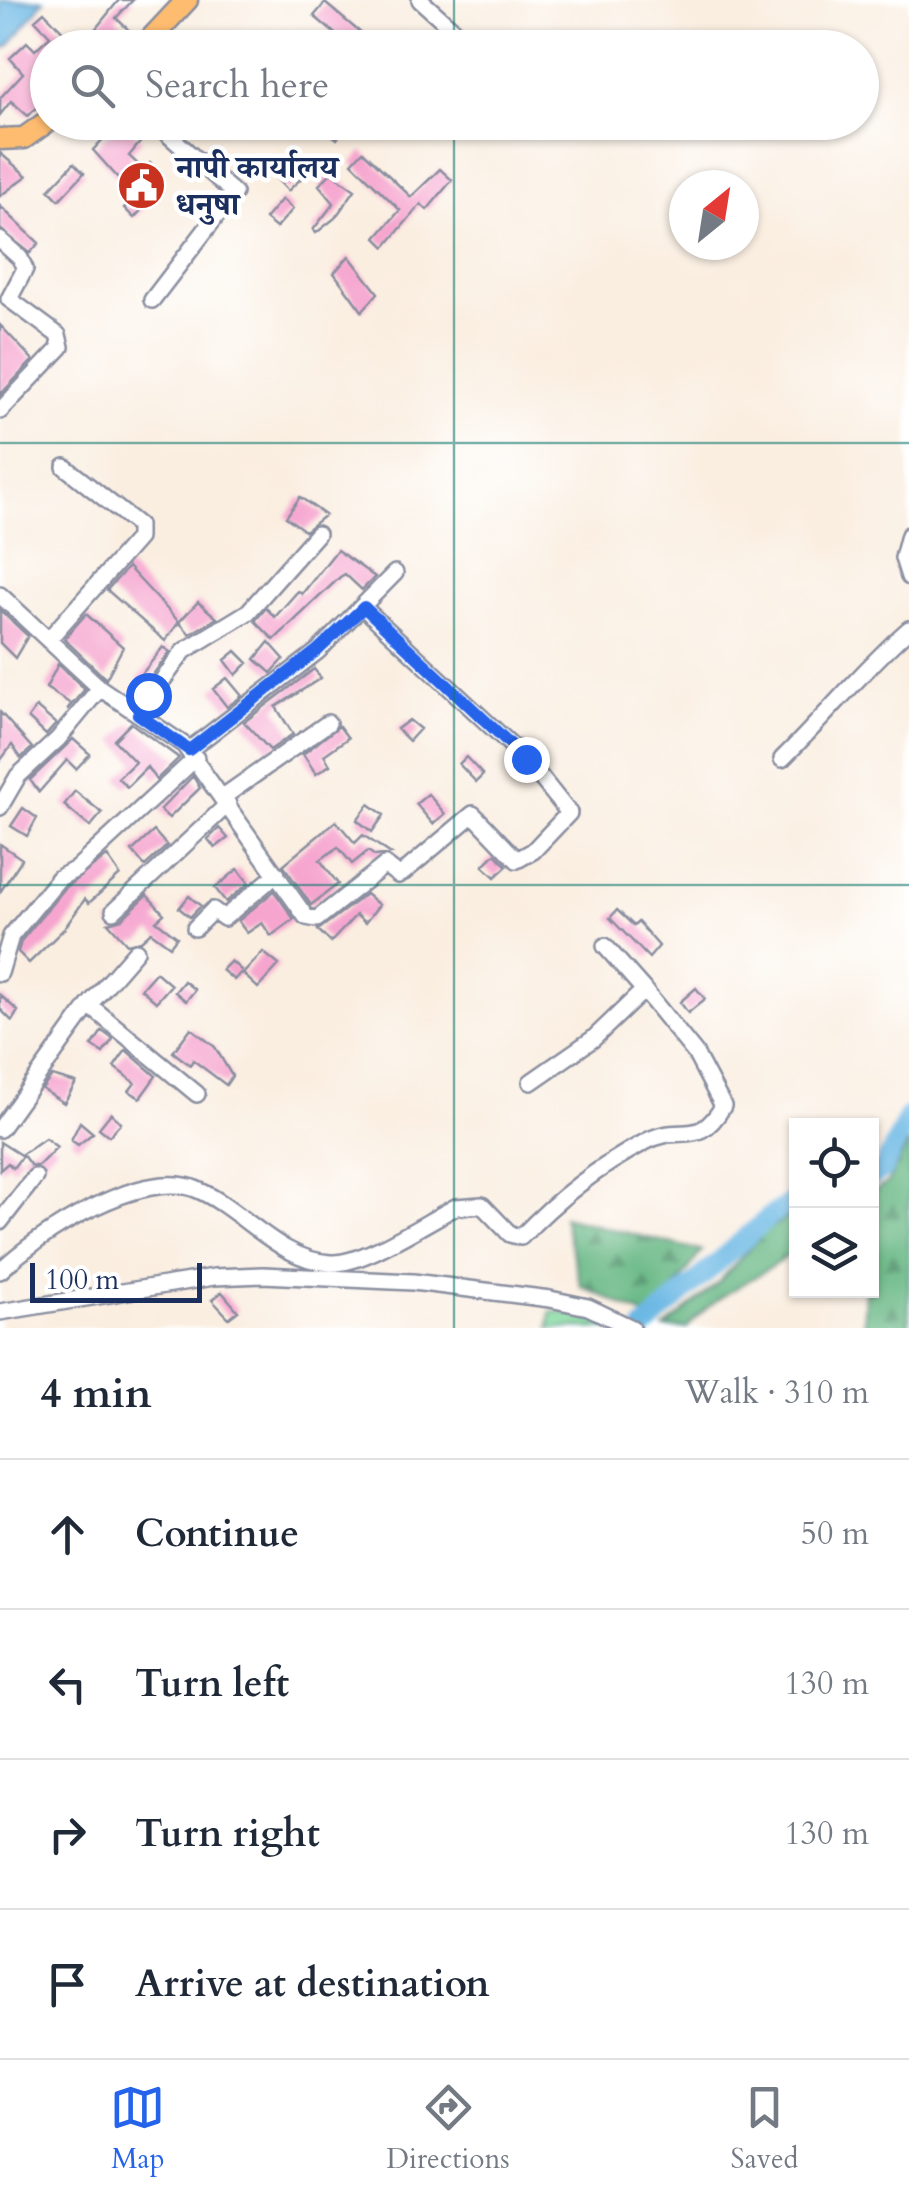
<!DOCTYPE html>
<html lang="en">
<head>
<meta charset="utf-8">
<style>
  :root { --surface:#fff; --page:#f6f6f7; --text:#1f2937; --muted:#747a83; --line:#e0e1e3; --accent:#2563eb }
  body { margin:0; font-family:Cardo,"Noto Serif Devanagari",serif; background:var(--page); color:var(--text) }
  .controls { position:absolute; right:30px; bottom:30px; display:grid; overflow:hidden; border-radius:0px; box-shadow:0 2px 8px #0004 }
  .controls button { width:90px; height:90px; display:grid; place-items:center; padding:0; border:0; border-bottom:2px solid var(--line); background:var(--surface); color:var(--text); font:50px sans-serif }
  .compass { position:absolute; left:669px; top:170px; width:90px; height:90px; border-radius:50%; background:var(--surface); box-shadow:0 2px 8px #0004; rotate:30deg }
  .scale { position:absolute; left:30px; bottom:25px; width:172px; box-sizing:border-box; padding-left:10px; border:5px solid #1b2f5e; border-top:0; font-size:28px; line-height:35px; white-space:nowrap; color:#1b2f5e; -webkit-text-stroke:8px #fff; paint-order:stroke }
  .stop { position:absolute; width:30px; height:30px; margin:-22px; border:8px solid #2563eb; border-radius:50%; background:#fff }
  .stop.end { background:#2563eb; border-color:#fff; box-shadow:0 2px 10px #0008 }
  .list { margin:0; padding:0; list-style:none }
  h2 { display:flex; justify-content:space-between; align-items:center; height:130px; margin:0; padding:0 40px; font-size:42px }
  h2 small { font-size:32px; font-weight:400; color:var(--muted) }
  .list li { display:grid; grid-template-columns:65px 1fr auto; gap:30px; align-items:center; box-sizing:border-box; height:150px; padding:0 40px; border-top:2px solid var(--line) }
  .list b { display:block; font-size:38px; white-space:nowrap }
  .list em { font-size:32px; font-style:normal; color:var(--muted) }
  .icon { flex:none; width:55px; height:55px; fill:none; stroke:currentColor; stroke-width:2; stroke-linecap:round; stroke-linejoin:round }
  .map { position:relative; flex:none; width:909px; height:1328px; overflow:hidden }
  .search { position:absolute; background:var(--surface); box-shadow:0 2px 8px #0004; left:30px; right:30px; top:30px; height:110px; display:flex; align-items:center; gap:25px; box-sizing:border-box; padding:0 35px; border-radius:55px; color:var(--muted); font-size:38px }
  .sheet { height:730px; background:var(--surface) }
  nav { display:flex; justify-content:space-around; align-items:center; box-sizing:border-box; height:140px; border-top:2px solid var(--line); background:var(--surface); font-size:28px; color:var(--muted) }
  nav a { display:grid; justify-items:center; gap:5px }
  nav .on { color:var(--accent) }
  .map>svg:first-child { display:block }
  .forest { fill:url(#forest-firs); stroke:#427471; stroke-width:2.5 }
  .green { fill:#81d89c; stroke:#4e847d; stroke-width:2.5 }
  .water { fill:#6ab8e4; stroke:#4274a1; stroke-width:2.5 }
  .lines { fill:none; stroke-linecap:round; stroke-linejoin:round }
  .river { stroke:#6ab8e4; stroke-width:20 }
  .building { fill:#f6a5cf }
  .minor-casing { stroke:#8a8e9f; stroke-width:20 }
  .major-casing { stroke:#8a8e9f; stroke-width:25 }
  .minor { stroke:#fff; stroke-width:15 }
  .major { stroke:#febc70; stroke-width:20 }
  .route { stroke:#2563eb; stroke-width:12 }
  .grid { fill:none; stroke:#0f766e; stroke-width:2.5; stroke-opacity:0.55 }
  .labels { text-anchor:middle; stroke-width:9; stroke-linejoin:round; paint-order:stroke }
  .poi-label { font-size:32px; font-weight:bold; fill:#1b2f5e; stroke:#fff; text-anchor:start }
</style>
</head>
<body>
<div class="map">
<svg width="909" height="1328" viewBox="0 0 909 1328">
  <defs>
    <pattern id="forest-firs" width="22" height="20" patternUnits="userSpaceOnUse" patternTransform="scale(2.5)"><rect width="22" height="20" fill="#68b884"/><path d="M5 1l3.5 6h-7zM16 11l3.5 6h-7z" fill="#55966f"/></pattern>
  </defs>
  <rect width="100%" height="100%" fill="#fff"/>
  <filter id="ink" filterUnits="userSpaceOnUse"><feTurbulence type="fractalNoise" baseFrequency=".01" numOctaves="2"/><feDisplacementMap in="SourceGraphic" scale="20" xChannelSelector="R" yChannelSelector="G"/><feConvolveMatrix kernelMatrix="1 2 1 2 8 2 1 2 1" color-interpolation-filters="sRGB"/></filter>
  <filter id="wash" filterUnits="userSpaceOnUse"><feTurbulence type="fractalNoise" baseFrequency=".0048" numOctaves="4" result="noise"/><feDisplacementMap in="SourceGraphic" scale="40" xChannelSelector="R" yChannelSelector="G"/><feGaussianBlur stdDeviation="2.25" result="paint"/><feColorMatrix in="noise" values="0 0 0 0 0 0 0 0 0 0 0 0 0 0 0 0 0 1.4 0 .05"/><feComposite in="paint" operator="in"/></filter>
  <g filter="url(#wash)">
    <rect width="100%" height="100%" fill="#faeee0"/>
    <path class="forest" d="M909,1142V1328H863L865,1291L872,1290V1193L887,1183Z
      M796,1212V1250C760,1278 717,1292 687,1328H665L717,1284L765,1231Z
      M563,1217L702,1251L652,1319L581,1286Z"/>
    <path class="green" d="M551,1311L598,1317L616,1328H549Z"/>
    <path class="water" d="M0,0H44L9,46L0,49Z"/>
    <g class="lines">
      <path class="river" d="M872,1177L883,1169L909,1116
        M644,1328L770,1216L796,1199"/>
    </g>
    <g id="blocks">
      <path class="building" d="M119,0H133L116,18L134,35L122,48H80Z
        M325,3L362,34L352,48L314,16Z
        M44,12L79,48H48V90L38,98L42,102L28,116L11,101L0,115V98L23,73L10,58L27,42L35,50L50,36L35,20Z
        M119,122L142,140L129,156L144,170L150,163L161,173L155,179L163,187L134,218L124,208L135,197L93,150Z
        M316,122H333L343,130L337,139Z
        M363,151L411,197L440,169L452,180L427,210L421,204L385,247L376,238L400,210L352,163Z
        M0,153L27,176L0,196Z
        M295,156L309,171L288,191L274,176Z
        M74,163L84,173L59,200L49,190Z
        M331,173L355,190L335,218L316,233L313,230L334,203L319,185Z
        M282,199L293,209L276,228L265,219Z
        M0,206L39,243L30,253L0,229Z
        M349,256L378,293L362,311L334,273Z
        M0,325L33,360L0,395Z
        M300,497L325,515L305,531L286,517Z
        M337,550L375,577L362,590L345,574L340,577L274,640L255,621L266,608L275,617L298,591L302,594Z
        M128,567L179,622L165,641L107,590Z
        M198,602L217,618L190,634L179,622Z
        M0,610L28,636L15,658L0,643Z
        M86,614L123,647L106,679L64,639Z
        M269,642L284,659L271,673L255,659Z
        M163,647L170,652L144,686L137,680Z
        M236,651L248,663L236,675L225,660Z
        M58,664L85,689L67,710L71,704L46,688Z
        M314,669L321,678L276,707L293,734L270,750L244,722Z
        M227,678L242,696L227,707L213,689Z
        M36,707L56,724L46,735L28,718Z
        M0,712L32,748L21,758L12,745L0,761Z
        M409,720L420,729L409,741L397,729Z
        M131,723L179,758L156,780L147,767L127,787L118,778L135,762L114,740Z
        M339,726L348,738L324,755L330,765L316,774L303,754Z
        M73,739L90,754L76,769L67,760L39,792L30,780Z
        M466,757L483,775L476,782L459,764Z
        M193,776L200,788L169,818L160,810Z
        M75,791L102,813L90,827L64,805Z
        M428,794L445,814L433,824L416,804Z
        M369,804L384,815L372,832L357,820Z
        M23,808L37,818L27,836L11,826Z
        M336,821L355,843L363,835L391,854L375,856L368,851L352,864L338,847L320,860L338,884L311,905L283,865Z
        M219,828L228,838L215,848L208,839Z
        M154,831L167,846L145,866L132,851Z
        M0,844L22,859L0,892Z
        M495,854L507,866L495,877L483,866Z
        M107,856L120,875L89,903L85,899L64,929L29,963L18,952L21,941L66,887Z
        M238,869L249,883L226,902L215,888Z
        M274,891L294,919L271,936L262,923L247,933L238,921Z
        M366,894L379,905L365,923L356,915L331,942L318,930Z
        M147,895L164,914L156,921L177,937L170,946L151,932L141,941L127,944L108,923L122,919Z
        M189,896L201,906L190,917L179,908Z
        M617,910L634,926L638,922L659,946L649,958L610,918Z
        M263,952L279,965L258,988L243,974Z
        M231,961L242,971L234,980L222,970Z
        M156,972L171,985L156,1002L141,989Z
        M184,981L195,990L186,1001L175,992Z
        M696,988L705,999L688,1013L680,1002Z
        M0,995L18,1011L12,1021L0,1009Z
        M191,1028L215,1047L232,1076L226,1085L193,1060L190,1065L173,1052Z
        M102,1031L113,1039L103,1053L92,1046Z
        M126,1050L156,1076L140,1098L129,1091L135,1083L114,1067Z
        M52,1076L76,1083L64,1103L42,1089Z
        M111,1113L121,1123L109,1136L99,1128Z
        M80,1122L93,1133L78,1145L71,1140Z
        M45,1138L57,1147L38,1166H31L22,1154Z
        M0,1142L22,1156L13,1168L8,1163L0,1170Z
        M222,1292L238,1311L229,1318L212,1300Z"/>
    </g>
  </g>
  <g filter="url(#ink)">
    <use href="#blocks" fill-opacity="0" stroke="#8a8e9f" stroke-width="2.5"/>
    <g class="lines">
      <defs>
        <path id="minor" d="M420,0L474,48
          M0,240L20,258L25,269L9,299L58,335L61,347L0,411
          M152,300L234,193L154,122
          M909,535L903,558L909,577
          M0,595L100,688L184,745L306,917L317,919L385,865L398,875L404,872L473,814L517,860L533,851L569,813L526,759L363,607
          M48,640L138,538V525L65,467
          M138,714L184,651L248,612L317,534
          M189,750L318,651L395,573
          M782,759C826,716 863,669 909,629
          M223,797L328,723
          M0,807L18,776L58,739L100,688
          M114,911L228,804
          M195,928L213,910L224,918L277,874
          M0,973L11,936L59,878L76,869L196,758
          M89,1005L197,1094
          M531,1082L593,1039L644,990L605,946
          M0,1129L89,1005L136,951
          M0,1222L35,1177
          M0,1271C38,1234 143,1166 198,1190C242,1209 280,1261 331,1263C363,1265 426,1222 456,1207L482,1205L510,1234L521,1237C556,1200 600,1166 645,1142C681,1122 698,1150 723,1106L695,1053L644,990
          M0,1312L214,1277L263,1275L413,1282L550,1299L588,1307L632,1328"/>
        <path id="major" d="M142,48L187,0
          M0,139L24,138L48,121"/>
      </defs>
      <use href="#minor" class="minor-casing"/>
      <use href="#major" class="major-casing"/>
      <use href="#minor" class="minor"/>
      <use href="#major" class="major"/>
    </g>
  </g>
  <g class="lines" filter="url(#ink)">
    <path class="route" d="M148,695L138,714L189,750L318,650L364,607L526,759"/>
  </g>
  <path class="grid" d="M454,0V48M454,122V1328M0,443H909M0,885H909"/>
  <defs>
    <symbol id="civic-disc" viewBox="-11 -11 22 22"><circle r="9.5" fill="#c8321e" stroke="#fff"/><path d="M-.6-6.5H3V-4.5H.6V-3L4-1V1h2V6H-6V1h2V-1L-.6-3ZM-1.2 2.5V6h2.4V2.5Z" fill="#fff"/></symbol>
  </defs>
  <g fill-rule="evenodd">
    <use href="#civic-disc" x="114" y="158" width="55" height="55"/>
  </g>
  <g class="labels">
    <g class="poi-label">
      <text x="176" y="178">नापी कार्यालय<tspan x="176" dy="37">धनुषा</tspan></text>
    </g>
  </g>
</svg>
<div class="controls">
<button><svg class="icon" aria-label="locate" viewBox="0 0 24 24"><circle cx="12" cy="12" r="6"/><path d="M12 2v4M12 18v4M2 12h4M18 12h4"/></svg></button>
<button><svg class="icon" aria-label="layers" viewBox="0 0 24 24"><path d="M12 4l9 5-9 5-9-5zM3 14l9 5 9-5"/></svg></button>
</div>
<svg class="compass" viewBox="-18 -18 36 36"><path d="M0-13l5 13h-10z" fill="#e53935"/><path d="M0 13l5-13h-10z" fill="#747a83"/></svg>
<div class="scale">100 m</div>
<div class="stop" style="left:148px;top:695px"></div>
<div class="stop end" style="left:526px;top:759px"></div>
<div class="search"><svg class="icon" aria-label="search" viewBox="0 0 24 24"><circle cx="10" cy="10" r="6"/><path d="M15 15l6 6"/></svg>Search here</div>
</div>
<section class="sheet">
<h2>4 min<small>Walk · 310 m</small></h2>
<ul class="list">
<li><svg class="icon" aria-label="ahead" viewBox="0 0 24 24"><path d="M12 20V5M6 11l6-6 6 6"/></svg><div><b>Continue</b></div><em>50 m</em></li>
<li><svg class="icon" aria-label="left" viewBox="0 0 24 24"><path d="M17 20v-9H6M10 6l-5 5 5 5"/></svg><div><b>Turn left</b></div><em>130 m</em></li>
<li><svg class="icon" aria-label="right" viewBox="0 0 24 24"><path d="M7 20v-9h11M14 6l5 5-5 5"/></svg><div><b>Turn right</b></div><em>130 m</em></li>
<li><svg class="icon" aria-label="arrive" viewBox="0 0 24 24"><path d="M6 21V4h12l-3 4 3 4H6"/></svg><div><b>Arrive at destination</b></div></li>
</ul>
</section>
<nav>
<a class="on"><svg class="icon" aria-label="map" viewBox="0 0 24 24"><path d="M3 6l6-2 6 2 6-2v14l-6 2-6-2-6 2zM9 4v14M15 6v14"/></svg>Map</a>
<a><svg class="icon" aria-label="directions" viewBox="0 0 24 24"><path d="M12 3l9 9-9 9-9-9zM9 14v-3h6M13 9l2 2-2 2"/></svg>Directions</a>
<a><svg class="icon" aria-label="saved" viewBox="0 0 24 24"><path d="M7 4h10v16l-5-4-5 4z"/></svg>Saved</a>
</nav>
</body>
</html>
